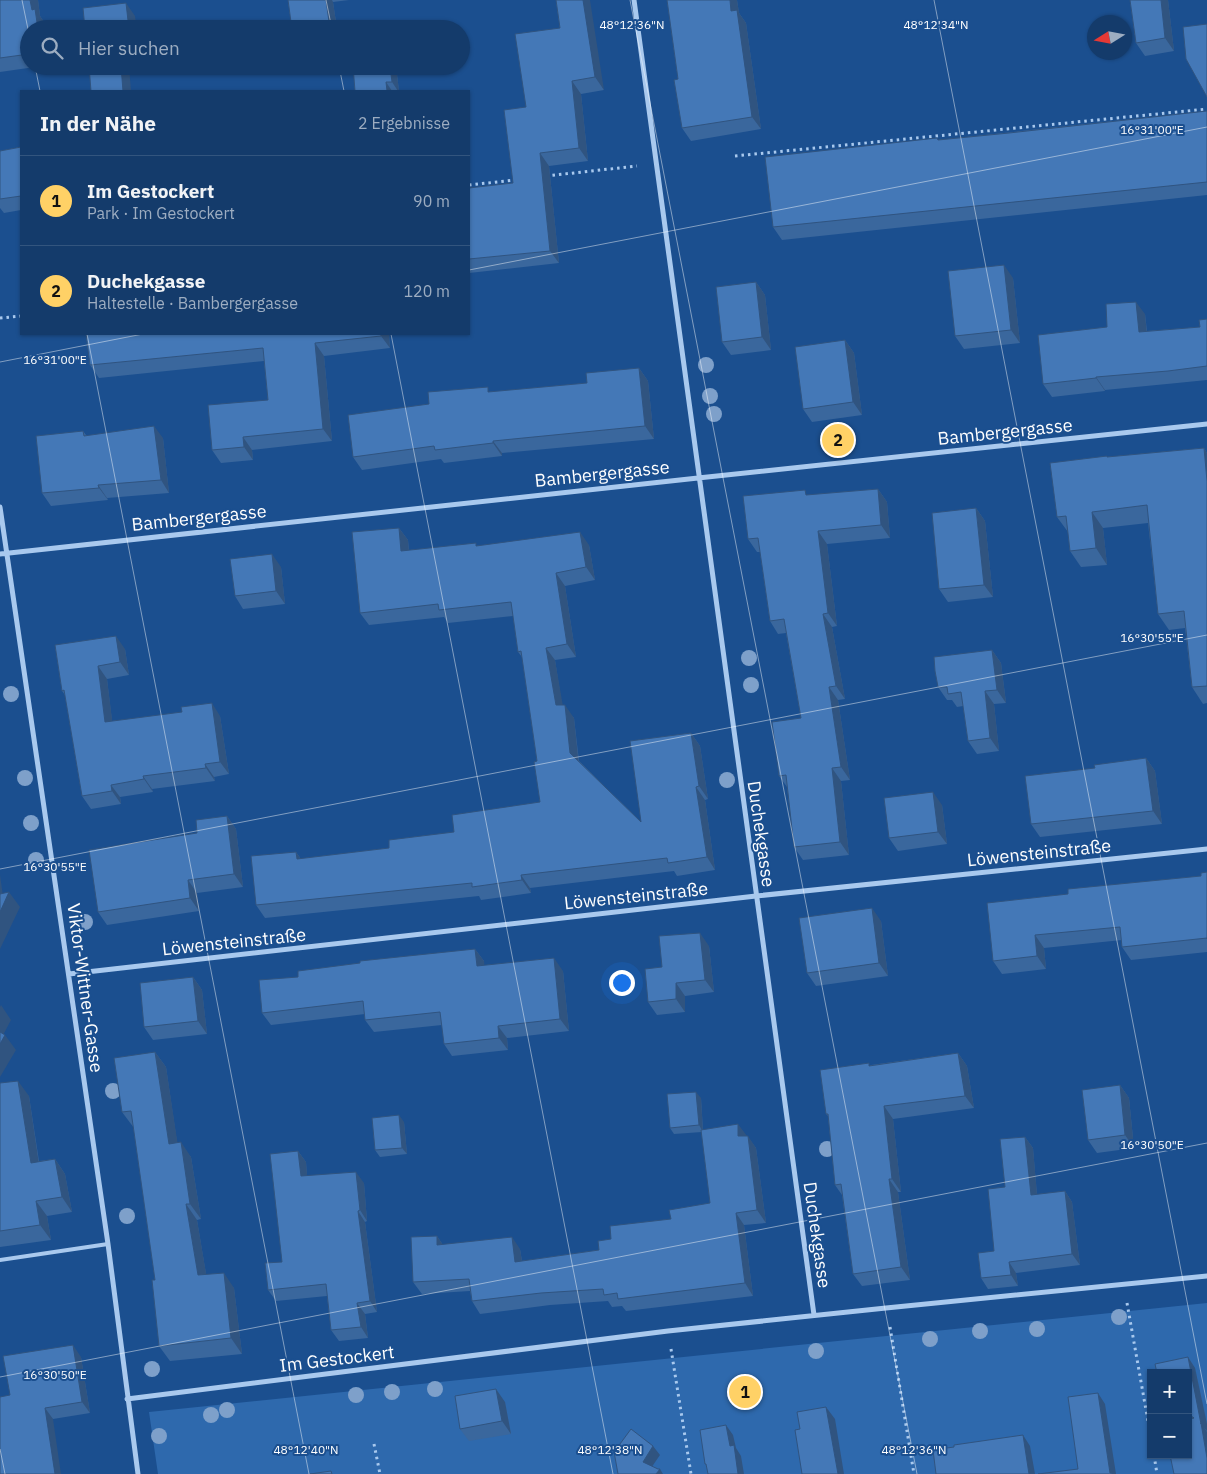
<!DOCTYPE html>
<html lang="de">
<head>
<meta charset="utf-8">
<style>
  :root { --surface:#143b6b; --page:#214673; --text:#f1f3f6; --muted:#9dadc1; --line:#33557e; --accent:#ffd166 }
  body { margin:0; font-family:"IBM Plex Sans",sans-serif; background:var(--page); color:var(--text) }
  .controls { position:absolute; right:15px; bottom:15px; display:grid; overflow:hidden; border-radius:0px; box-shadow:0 1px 4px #0004 }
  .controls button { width:45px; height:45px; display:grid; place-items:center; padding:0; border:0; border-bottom:1px solid var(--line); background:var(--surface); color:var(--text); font:25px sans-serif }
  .compass { position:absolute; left:1087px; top:15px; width:45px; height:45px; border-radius:50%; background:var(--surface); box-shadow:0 1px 4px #0004; rotate:259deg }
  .you { position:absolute; left:621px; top:982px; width:18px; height:18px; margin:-12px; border:4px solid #fff; border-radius:50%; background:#1a73e8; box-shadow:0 0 0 8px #1a73e833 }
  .badge { display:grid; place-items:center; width:32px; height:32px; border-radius:50%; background:var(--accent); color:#111; font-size:16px; font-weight:700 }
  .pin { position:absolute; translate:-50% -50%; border:2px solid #fff; box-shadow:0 1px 5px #0006 }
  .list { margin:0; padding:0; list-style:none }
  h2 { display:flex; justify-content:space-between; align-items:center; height:65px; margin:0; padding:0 20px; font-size:21px }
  h2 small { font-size:16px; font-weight:400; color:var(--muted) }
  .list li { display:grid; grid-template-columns:32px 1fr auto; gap:15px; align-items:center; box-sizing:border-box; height:90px; padding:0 20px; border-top:1px solid var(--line) }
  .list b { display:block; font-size:19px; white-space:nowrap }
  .list p { margin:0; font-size:16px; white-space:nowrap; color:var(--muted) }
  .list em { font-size:16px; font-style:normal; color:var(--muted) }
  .icon { flex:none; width:28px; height:28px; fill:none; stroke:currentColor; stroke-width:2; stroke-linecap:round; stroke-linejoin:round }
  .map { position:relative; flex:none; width:1207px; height:1474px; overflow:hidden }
  .search { position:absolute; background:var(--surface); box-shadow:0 1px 4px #0004; left:20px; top:20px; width:450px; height:55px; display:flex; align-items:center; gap:12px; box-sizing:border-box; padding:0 18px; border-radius:28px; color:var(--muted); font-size:19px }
  .panel { position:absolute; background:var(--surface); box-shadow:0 1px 4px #0004; left:20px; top:90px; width:450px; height:245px; border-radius:0px }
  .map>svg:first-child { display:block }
  .green { fill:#2e69ad; fill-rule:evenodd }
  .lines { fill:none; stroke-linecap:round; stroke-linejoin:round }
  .path { stroke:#a9c9ee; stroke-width:3; stroke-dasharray:2.5 4; stroke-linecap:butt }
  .service { stroke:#a9c9ee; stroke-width:4 }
  .minor { stroke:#a9c9ee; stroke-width:5 }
  .tree { fill:#7ea0ca }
  .wall { fill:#3a679d }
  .shaded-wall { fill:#305480 }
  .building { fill:#4478b7; stroke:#305480 }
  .ticks { fill:none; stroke:#fff; stroke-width:1; stroke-opacity:0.45 }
  .labels { text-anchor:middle; stroke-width:4; stroke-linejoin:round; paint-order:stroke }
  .street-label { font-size:18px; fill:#fff; stroke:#1b4f8f }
  .ticks-label { font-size:12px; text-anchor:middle; fill:#fff; stroke:#1b4f8f; stroke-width:4; stroke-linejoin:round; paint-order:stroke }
</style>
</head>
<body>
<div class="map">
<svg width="1207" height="1474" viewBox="0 0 1207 1474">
  <rect width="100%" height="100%" fill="#1b4f8f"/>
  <path class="green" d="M1207,1303V1474H158L149,1412ZM1151,1373H1188V1455H1151Z"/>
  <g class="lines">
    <path class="path" d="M735,156L1207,109
      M546,176L637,166
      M469,185L515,180
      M0,318L21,316
      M1127,1303L1151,1438
      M890,1327L914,1474
      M671,1349L691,1474
      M374,1444L380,1474
      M1154,1455L1157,1474"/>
    <path class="service" d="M0,1260L108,1244"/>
    <path class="minor" d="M634,0L814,1315
      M0,507L108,1244L138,1474
      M0,554L698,478L1207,424
      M69,974L756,896L1207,849
      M127,1399L668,1331L886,1308L1207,1276"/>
  </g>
  <g class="tree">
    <circle cx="706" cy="365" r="8"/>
    <circle cx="710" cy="396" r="8"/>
    <circle cx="714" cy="414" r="8"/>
    <circle cx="749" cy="658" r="8"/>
    <circle cx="751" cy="685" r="8"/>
    <circle cx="11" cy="694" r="8"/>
    <circle cx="25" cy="778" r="8"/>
    <circle cx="727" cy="780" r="8"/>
    <circle cx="31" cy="823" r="8"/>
    <circle cx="36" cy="860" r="8"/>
    <circle cx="85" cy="922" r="8"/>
    <circle cx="113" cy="1091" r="8"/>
    <circle cx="827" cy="1149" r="8"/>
    <circle cx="127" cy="1216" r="8"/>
    <circle cx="1119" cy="1317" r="8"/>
    <circle cx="1037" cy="1329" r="8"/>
    <circle cx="980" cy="1331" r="8"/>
    <circle cx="930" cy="1339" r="8"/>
    <circle cx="816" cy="1351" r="8"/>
    <circle cx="152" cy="1369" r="8"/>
    <circle cx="435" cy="1389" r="8"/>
    <circle cx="392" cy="1392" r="8"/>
    <circle cx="356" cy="1395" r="8"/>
    <circle cx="227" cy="1410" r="8"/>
    <circle cx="211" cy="1415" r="8"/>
    <circle cx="159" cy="1436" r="8"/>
  </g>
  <path class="wall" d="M0,0H38L40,16L44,22L29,29V66H42L0,72Z
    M288,0H349L333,2L337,29H296L291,22Z
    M556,0L604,90L581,94L588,161L549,166L559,263L469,273V188L513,183L526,107L560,28Z
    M667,0H737L739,13L746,23L761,129L691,141L682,128L678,79Z
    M1130,0H1168L1174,51L1145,56L1136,43Z
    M396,66L399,91H355Z
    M1207,111V195L782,240L773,227L938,140Z
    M21,147V210L4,213L0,208V151Z
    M1013,278L1020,343L964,349L955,336Z
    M756,282L765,295L771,350L731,355L722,342Z
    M1145,314L1147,331L1200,327L1207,319V380L1177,383L1105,390V391L1052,397L1043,384L1107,327Z
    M86,334H389L390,348L324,356L332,441L252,450L253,460L221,463L212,450L268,400L264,361L99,378L90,365Z
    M845,340L854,353L862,415L812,422L803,409Z
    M639,368L648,381L654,439L502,453V456L444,463L441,459L362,470L353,457L429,404L491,392L587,383Z
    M83,431L86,435L163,438L169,493L107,498L108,500L51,506L42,493Z
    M1204,448L1207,453V703L1203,704L1192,687L1185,628L1169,630L1158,614L1148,523L1103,528L1107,565L1081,567L1070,551L1068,532L1057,517L1107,456V457Z
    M878,489L887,502L890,538L827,544L837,626L832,627L845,699L838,700L850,780L841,781L849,855L803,860L794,847L787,787L779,776L801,718L786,633L778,634L770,621L760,552H757L748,539L809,495Z
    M976,508L985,521L993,597L948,602L939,589Z
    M399,528L408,540L409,550L478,546L589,545L595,580L565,586L576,657L555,660L562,705L574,718L579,761L641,822L691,733L700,746L708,799L705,800L715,870L677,876L674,871L530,888L531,893L481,900L479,896L265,918L256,905L296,852L301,859L389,848L454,832L540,802L537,761L522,657L518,652L513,616L448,623L444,617L369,625L360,613Z
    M281,567L285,604L243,609L235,596Z
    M55,645L125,649L129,675L107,679L112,721L220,716L229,774L214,777L215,781L152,789L153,792L120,797L121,804L91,809L82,796L65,695L62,691Z
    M992,650L1001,663L1006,703L994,704L999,751L977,754L968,741L963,706L957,707L952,700H947L938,687Z
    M1146,758L1155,771L1162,824L1040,837L1031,824Z
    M942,805L947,844L898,851L889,838Z
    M227,816L236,829L243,887L197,893L199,911L107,925L98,912L197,833Z
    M1207,872V952L1131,960L1122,947V940L1044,948L1046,969L1002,974L993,961L1068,894L1201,876Z
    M881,921L888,976L816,986L807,973Z
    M709,946L714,992L685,996V1012L657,1015L648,1002L662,967Z
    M475,949L484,961V965L563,971L569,1031L507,1038L508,1050L452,1056L444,1044L442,1025L374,1032L365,1020V1014L271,1025L262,1013Z
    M193,977L202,990L207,1034L153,1040L144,1027Z
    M155,1052L166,1067L177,1142L191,1157L201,1219L197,1220L206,1274L234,1288L242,1354L170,1361L159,1346L155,1280L134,1128L122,1112Z
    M958,1053L967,1066L974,1108L893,1119L901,1192H898L910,1280L862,1286L853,1274L842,1195L835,1185L828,1116L826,1114L871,1065Z
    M0,1083L29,1096L39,1161L55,1159L65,1174L72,1212L47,1216L51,1240L0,1247Z
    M1120,1085L1129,1098L1134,1148L1097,1153L1088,1140Z
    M701,1098L703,1130L747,1136L756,1148L766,1223L744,1225L753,1296L626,1311L622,1306L612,1307L608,1301L550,1305L480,1314L472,1301L470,1291L422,1294L413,1282L437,1236L443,1245L520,1249L522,1261L599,1250L611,1239L671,1219L710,1203L702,1132L674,1134L670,1128Z
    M404,1122L407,1154L380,1157L375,1150Z
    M1025,1137L1033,1148L1037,1195L1065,1191L1072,1202L1080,1265L1016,1273L1018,1286L988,1289L981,1278L994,1251L1005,1187Z
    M298,1151L306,1162L307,1176L364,1183L367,1221L365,1222L377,1312L365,1314L368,1338L339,1341L331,1330L327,1296L276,1301L268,1290L282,1262Z
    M81,1357L90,1413L53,1419L10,1395Z
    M1188,1357L1195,1368L1207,1424V1474L1188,1455Z
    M505,1402L511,1434L469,1441L460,1429Z"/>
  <path class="shaded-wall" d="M30,0H38L40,16L44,22L45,29H38L32,10Z
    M326,0H332L333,2L337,29H330Z
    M583,0H590L604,90L595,77Z
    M730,0H737L739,13L746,23L761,129L752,117L731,11Z
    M1161,0H1168L1174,51L1165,38Z
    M126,3L135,16L137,29H129Z
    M121,66H129L131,91H123Z
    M390,66H396L399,91H398L392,82Z
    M572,81L581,94L588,161L579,148Z
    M386,82L392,91H387Z
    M540,153L549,166L559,263L550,251Z
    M1004,265L1013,278L1020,343L1011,330Z
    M756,282L765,295L771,350L762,337Z
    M1136,302L1145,314L1148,345L1139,332Z
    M381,334H389L390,348L381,336Z
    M845,340L854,353L862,415L853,402Z
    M315,343L324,356L332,441L323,429Z
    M639,368L648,381L654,439L645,426Z
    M1096,377L1105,390V391L1096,378Z
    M154,426L163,438L169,493L161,480Z
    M243,437L252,450L253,460L244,447Z
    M493,441L502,453V456L493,443Z
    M1204,448L1207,453V481Z
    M98,485L107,498L108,500L99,488Z
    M878,489L887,502L890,538L881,525Z
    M976,508L985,521L993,597L984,585Z
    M1092,512L1103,528L1107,565L1096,548Z
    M399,528L408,540L410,564L401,551Z
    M818,531L827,544L837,626L828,613Z
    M580,532L589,545L595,580L586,567Z
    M272,554L281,567L285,604L276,591Z
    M556,573L565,586L576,657L567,644Z
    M823,614L832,627L845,699L836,686Z
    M116,636L125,649L129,675L120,662Z
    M546,648L555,660L565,718L556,705Z
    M992,650L1001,663L1006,703L997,690Z
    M98,666L107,679L114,735L105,722Z
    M829,687L838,700L850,780L841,767Z
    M985,691L994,704L999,751L990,738Z
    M212,703L220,716L229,774L220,762Z
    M565,705L574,718L579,766L570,753Z
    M691,733L700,746L708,799L699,786Z
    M1146,758L1155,771L1162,824L1153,811Z
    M205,764L214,777L215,781L206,768Z
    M832,768L841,781L849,855L840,842Z
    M143,776L152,789L153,792L144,779Z
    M111,785L120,797L121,804L112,791Z
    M696,787L705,800L715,870L707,857Z
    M933,792L942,805L947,844L938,832Z
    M227,816L236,829L243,887L234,874Z
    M296,852L305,865L297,859Z
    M0,875L4,903L9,892L20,907L0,949Z
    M521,875L530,888L531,893L522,880Z
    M188,880L197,893L199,911L190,898Z
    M872,908L881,921L888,976L879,963Z
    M700,933L709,946L714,992L705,980Z
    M1035,935L1044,948L1046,969L1037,956Z
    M475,949L484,961L486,978L477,966Z
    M554,958L563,971L569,1031L560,1019Z
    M193,977L202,990L207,1034L198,1021Z
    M676,983L685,996V1012L676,999Z
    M1,1005L11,1020L0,1041V1007Z
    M498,1026L507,1038L508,1050L499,1038Z
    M5,1035L16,1050L0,1077V1044Z
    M155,1052L166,1067L180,1159L169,1144Z
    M958,1053L967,1066L974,1108L965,1096Z
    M18,1081L29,1096L41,1178L31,1163Z
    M1120,1085L1129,1098L1134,1148L1125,1135Z
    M696,1092L701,1098L703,1132L699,1125Z
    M884,1106L893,1119L901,1192L892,1179Z
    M399,1115L404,1122L407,1154L402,1148Z
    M738,1124L747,1136H738Z
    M748,1136L756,1148L766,1223L757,1210Z
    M1025,1137L1033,1148L1038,1206L1031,1195Z
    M181,1142L191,1157L201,1219L190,1204Z
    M298,1151L306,1162L308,1187L301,1176Z
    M55,1159L65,1174L72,1212L62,1197Z
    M356,1172L364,1183L367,1221L360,1210Z
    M889,1179L898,1192L910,1280L901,1267Z
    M1065,1191L1072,1202L1080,1265L1072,1254Z
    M36,1201L47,1216L51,1240L40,1225Z
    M186,1204L197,1220L209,1291L198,1275Z
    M358,1211L365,1222L377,1312L370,1301Z
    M736,1213L744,1225L753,1296L745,1283Z
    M437,1236L445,1248L437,1245Z
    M512,1237L520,1249L524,1274L515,1262Z
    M1009,1262L1016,1273L1018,1286L1011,1275Z
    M224,1273L234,1288L242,1354L231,1338Z
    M357,1303L365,1314L368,1338L361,1327Z
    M73,1345L81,1357L90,1413L82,1402Z
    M1188,1357L1195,1368L1207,1424V1431L1201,1424Z
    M496,1389L505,1402L511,1434L502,1421Z
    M1098,1393L1105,1404L1116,1474H1110V1473Z
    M826,1407L835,1419L844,1474H838Z
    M45,1408L53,1419L61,1474H55Z
    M1201,1423L1207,1432V1458Z
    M726,1425L733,1435L736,1448L741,1456L744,1474H738L730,1446Z
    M1023,1435L1030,1446L1035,1474H1029Z
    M653,1446L660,1455L649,1471L643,1462Z
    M660,1469L663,1474H656Z"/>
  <path class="building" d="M0,0H30L32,10L35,9L38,29H29V54L0,58Z
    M288,0H326L330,29H297L296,22H291Z
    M556,0H583L595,77L572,81L579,148L540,153L550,251L469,259V188L513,183L504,110L526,107L515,34L560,28Z
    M667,0H730L731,11L737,10L752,117L682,128L674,80L678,79Z
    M1130,0H1161L1165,38L1136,43Z
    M126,3L129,29H85L83,8Z
    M1207,24V97L1186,59L1183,27Z
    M89,66H121L123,91H91Z
    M353,66H390L392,82H386L387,91H355Z
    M1207,111V182L773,227L765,157L937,138L938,140L1009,133Z
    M21,147V196L0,199V151Z
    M1004,265L1011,330L955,336L948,271Z
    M756,282L762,337L722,342L716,287Z
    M1136,302L1139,332L1200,327L1199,320L1207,319V366L1168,371L1096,377V378L1043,384L1038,335L1107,327L1106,304Z
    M86,334H381V336L315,343L323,429L243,437L244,447L212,450L208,405L268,400L263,348L90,365Z
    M845,340L853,402L803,409L795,347Z
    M639,368L645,426L493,441V443L435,450L434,446L353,457L348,415L429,404L428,392L488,387V392L587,383L586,373Z
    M154,426L161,480L98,485L99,488L42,493L36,436L83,431L84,436Z
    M1204,448L1207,481V686L1192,687L1184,611L1158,614L1147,505L1092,512L1096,548L1070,551L1066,516L1057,517L1050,463L1107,456V457Z
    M878,489L881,525L818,531L828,613L823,614L836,686L829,687L841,767L832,768L840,842L794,847L786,775L779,776L772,722L801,718L784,619L770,621L758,538L748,539L743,496L805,490L806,495Z
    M976,508L984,585L939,589L932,513Z
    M399,528L401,551L476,543V546L580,532L586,567L556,573L567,644L546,648L556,705H565L570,753L641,822L630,741L691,733L699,786L696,787L707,857L668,863L667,858L521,875L522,880L472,887V883L256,905L251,856L296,852L297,859L389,848V840L454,832L452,815L540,802L534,762L537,761L521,651L518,652L511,602L439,610L438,604L360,613L352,532Z
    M272,554L276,591L235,596L230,559Z
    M116,636L120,662L98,666L105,722L182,712L181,707L212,703L220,762L205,764L206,768L143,776L144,779L111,785L112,791L82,796L64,690L62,691L55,645Z
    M992,650L997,690L985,691L990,738L968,741L961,692L948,694L947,687H938L935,671L934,657Z
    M1146,758L1153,811L1031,824L1025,776L1095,768L1094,765Z
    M933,792L938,832L889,838L884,798Z
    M227,816L234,874L188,880L190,898L98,912L89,850L197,833L196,820Z
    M1207,872V939V938L1122,947L1120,927L1035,935L1037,956L993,961L987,903L1068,894V889L1201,876V873Z
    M9,892L0,912V894Z
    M872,908L879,963L807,973L799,918Z
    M700,933L705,980L676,983V999L648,1002L645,969L662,967L659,936Z
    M475,949L477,966L554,958L560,1019L498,1026L499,1038L444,1044L440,1012L365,1020L363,1001L262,1013L259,980L298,977V971L360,963V961Z
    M193,977L198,1021L144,1027L140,983Z
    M0,1032L5,1035L0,1044Z
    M155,1052L169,1144L181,1142L190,1204H186L198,1275L224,1273L231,1338L159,1346L152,1280H155L131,1111L122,1112L114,1058Z
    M958,1053L965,1096L884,1106L892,1179H889L901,1267L853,1274L841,1184L835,1185L828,1114H826L820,1070L869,1063V1066Z
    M18,1081L31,1163L55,1159L62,1197L36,1201L40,1225L0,1231V1083Z
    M1120,1085L1125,1135L1088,1140L1082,1090Z
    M696,1092L699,1125L670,1128L667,1094Z
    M399,1115L402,1148L375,1150L372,1118Z
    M738,1124V1136H748L757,1210L736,1213L745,1283L618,1299L617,1293L604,1295L603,1289L541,1293L472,1301L469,1279L413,1282L411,1237L437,1236V1245L512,1237L515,1262L599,1250L598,1241L611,1239L610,1226L671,1219L669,1210L710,1203L701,1130Z
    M1025,1137L1031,1195L1065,1191L1072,1254L1009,1262L1011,1275L981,1278L978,1253L994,1251L988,1189L1005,1187L1000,1139Z
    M298,1151L301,1176L356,1172L360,1210L358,1211L370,1301L357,1303L361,1327L331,1330L326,1284L268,1290L265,1263L282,1262L270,1154Z
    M73,1345L82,1402L45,1408L55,1474H0V1397L10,1395L3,1356Z
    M1188,1357L1201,1424V1423L1207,1458V1474H1174L1170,1455H1188V1419L1194,1418L1188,1414V1373H1157L1155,1364Z
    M496,1389L502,1421L460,1429L455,1396Z
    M1098,1393L1110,1473H1112V1474H1038L1078,1469L1068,1397Z
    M826,1407L838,1474H802L795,1430L800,1429L797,1412Z
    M726,1425L730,1446L734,1445L738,1474H708L706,1464H705L700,1430Z
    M631,1429L653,1446L643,1462L658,1469H660L656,1474H618L613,1446L617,1448Z
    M1023,1435L1029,1474H936L933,1450L954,1447V1445Z
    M331,1471L332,1474H310Z"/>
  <path class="ticks" d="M22,0L29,34M326,0L332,29M630,0L917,1474M934,0L1207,1404M35,66L40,91M339,66L344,91M469,270L1207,127M87,334L309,1474M391,334L613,1474M0,362L143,334M0,869L1207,635M0,1377L1207,1143M0,1449L5,1474"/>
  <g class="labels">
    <g class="street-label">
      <text transform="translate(1005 432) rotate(-6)" y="6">Bambergergasse</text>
      <text transform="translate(602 474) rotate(-6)" y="6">Bambergergasse</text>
      <text transform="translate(199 518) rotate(-6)" y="6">Bambergergasse</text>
      <text transform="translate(761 834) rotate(82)" y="6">Duchekgasse</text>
      <text transform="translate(1039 853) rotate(-6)" y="6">Löwensteinstraße</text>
      <text transform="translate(636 896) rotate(-6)" y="6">Löwensteinstraße</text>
      <text transform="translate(234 942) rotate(-6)" y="6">Löwensteinstraße</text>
      <text transform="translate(85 988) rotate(82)" y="6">Viktor-Wittner-Gasse</text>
      <text transform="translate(817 1235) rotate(82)" y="6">Duchekgasse</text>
      <text transform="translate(337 1359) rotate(-7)" y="6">Im Gestockert</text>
    </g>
  </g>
  <g class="ticks-label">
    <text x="632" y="29">48°12'36"N</text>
    <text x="936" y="29">48°12'34"N</text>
    <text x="1152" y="134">16°31'00"E</text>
    <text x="55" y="364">16°31'00"E</text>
    <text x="1152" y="642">16°30'55"E</text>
    <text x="55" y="871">16°30'55"E</text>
    <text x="1152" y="1149">16°30'50"E</text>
    <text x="55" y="1379">16°30'50"E</text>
    <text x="306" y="1454">48°12'40"N</text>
    <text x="610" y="1454">48°12'38"N</text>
    <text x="914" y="1454">48°12'36"N</text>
  </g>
</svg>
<div class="controls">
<button>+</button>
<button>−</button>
</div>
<svg class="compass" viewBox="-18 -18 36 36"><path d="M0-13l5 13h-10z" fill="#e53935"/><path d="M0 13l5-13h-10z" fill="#9dadc1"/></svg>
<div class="you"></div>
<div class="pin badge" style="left:745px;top:1392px">1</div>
<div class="pin badge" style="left:838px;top:440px">2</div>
<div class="search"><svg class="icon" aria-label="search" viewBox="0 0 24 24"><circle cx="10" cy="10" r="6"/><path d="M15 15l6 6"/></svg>Hier suchen</div>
<section class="panel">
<h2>In der Nähe<small>2 Ergebnisse</small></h2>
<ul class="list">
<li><span class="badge">1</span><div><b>Im Gestockert</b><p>Park · Im Gestockert</p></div><em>90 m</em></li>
<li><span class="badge">2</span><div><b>Duchekgasse</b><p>Haltestelle · Bambergergasse</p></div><em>120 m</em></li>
</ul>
</section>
</div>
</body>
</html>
